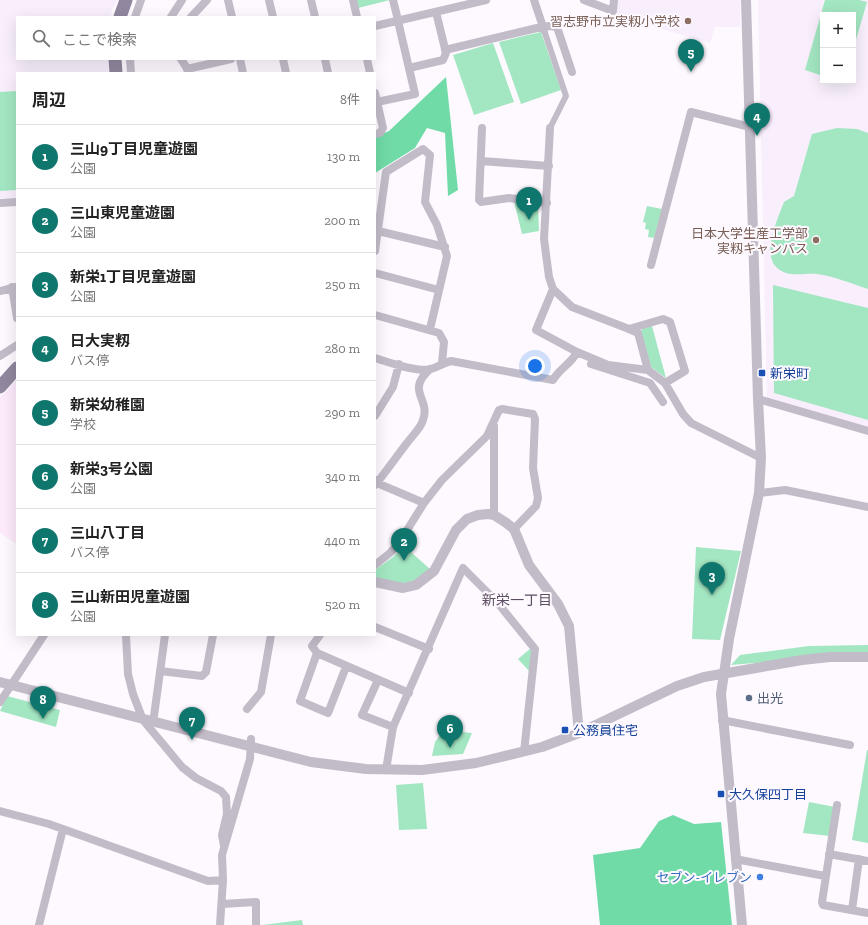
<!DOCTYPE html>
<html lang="ja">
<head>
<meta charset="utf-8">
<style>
  :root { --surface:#fff; --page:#f2f2f2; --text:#222; --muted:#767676; --line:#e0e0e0; --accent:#0f766e }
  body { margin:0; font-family:"Zilla Slab","Noto Sans JP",serif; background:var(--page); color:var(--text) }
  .controls { position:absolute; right:12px; top:12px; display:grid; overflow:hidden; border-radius:0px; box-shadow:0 4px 16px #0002 }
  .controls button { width:36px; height:36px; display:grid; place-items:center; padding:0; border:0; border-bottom:1px solid var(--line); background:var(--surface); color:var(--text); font:20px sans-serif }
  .you { position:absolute; left:535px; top:366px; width:14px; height:14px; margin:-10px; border:3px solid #fff; border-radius:50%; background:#1a73e8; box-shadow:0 0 0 6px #1a73e833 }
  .badge { display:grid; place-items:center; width:26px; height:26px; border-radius:50%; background:var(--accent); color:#fff; font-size:13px; font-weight:700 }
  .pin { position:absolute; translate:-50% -33px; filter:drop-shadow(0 1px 2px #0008) }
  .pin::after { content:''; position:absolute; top:21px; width:14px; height:12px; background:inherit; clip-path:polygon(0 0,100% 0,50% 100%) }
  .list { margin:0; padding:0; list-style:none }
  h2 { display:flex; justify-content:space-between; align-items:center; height:52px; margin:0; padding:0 16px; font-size:17px }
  h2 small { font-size:13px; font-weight:400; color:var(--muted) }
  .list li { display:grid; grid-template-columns:26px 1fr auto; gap:12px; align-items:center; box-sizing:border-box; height:64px; padding:0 16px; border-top:1px solid var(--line) }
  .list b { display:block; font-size:15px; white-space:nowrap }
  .list p { margin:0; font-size:13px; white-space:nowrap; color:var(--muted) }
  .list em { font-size:13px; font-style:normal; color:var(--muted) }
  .icon { flex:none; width:22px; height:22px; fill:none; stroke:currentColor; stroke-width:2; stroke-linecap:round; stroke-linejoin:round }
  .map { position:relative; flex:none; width:868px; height:925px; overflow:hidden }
  .search { position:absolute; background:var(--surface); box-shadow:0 4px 16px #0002; left:16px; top:16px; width:360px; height:44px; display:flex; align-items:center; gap:10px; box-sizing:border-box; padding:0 14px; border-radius:0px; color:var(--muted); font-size:15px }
  .panel { position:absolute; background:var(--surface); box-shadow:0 4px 16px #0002; left:16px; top:72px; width:360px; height:564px; border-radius:0px }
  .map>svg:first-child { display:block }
  .commercial { fill:#fdeafb }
  .built { fill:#f8eefc; fill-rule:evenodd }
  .green { fill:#a3e6c2 }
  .forest { fill:#70dba7 }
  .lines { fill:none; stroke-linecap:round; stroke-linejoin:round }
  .pedestrian { stroke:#c2bcc9; stroke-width:6 }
  .minor { stroke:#c2bcc9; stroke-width:8 }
  .tertiary { stroke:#c2bcc9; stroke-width:10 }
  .primary { stroke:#91879e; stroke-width:13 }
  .education-dot { fill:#8d6e63; stroke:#fdf9ff; stroke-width:1.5 }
  .transit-dot { fill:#1a4fb4; stroke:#fdf9ff; stroke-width:1.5 }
  .service-dot { fill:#5c6f8a; stroke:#fdf9ff; stroke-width:1.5 }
  .shop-dot { fill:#3f7fe0; stroke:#fdf9ff; stroke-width:1.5 }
  .labels { text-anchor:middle; stroke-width:4; stroke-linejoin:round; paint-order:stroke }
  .education-label { font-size:13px; fill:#785e54; stroke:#fdf9ff; text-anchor:end }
  .transit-label { font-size:13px; fill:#164399; stroke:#fdf9ff; text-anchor:start }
  .service-label { font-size:13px; fill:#4e5e75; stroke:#fdf9ff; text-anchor:start }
  .shop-label { font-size:13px; fill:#366cbe; stroke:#fdf9ff; text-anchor:end }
  .neighbourhood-label { font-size:14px; fill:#5d4d63; stroke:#fdf9ff }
</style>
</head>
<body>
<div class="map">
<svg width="868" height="925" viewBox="0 0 868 925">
  <rect width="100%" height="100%" fill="#fdf9ff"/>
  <path class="commercial" d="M17,379V544L0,533V398Z"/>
  <path class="built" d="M0,0H118L112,9L111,17H17V59H108L109,73H17V198H0Z
    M617,0H740V27H715L710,43L617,16Z
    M758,0H868V427L767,398ZM823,15H853V81H823Z"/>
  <path class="green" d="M356,0H390L358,8Z
    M825,0H859L867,2L853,50V15H823V76L805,70Z
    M541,32L561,90L521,104L499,42Z
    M493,43L514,102L474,115L453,55Z
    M17,91V190L0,191V92Z
    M837,128L857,129L868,133V289C852,284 834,276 817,274C808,273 796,276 786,273C756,263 777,221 784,202L794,196L812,134Z
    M514,201L538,206L539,231L522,234Z
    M647,206L662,209L654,238L648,237L649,230L645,229L646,223L643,222Z
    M773,285L868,308V420L774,393Z
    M652,326L666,378L651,367L641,331L643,328Z
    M404,546L430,569C409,589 401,583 375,579V570L393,557Z
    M696,547L741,551L720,640L692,639Z
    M868,645V654L731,665L740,655L809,646Z
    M531,648L532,650L529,671L518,659Z
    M7,696L60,710L56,727L0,711Z
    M451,731L472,733L463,754L432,756L435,742L441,734Z
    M867,750H868V843L852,840Z
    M423,783L427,829L399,830L396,785Z
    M809,802L835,807L830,836L803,833Z
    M302,920L303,925H262Z"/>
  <path class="forest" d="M446,77L458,190L448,196L445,133L427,128L415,148L375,173V137L389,131Z
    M673,815L694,824L721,822L732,925H600L593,855L640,848L659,821Z"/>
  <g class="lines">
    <path class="pedestrian" d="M544,30L566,96L550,128"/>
    <path class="minor" d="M228,0L232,17
      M269,0L273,17
      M311,0L315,17
      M353,0L357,17
      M393,0L398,20
      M534,0L544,30
      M584,0L613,11L614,0
      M135,17L141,0
      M171,17L182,0
      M191,17L207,0
      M375,26L486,0
      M445,50L537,28L549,26L557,27L572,72
      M130,59L131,73
      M181,59L190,73
      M240,59L243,73
      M283,59L286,73
      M325,59L328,73
      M367,59L370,73
      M409,68L443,60L446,53L436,12
      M187,69L231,59
      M375,93L383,128L380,133L375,134
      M377,102L415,94L398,21
      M482,128L479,200L481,202L509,198L547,203
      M550,128L544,239L549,277L553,289L572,307L629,329L638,333L648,370L665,383L683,414L691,423L761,458
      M481,161L549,166
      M0,203L17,202
      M378,231L445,247
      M375,251L386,172L423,149L430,155L425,202L437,225L447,256L430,329
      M651,265L691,112L750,127
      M375,273L439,290
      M12,287L17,318
      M553,289L536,330L577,352L608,365L648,370
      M0,291L16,287
      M375,315L439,333L444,342L442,363
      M629,329L663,319L670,322L685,371L665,383
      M0,356L17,345
      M375,358C388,362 418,373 431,369C438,367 443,363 451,361L553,380C560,368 572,363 577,352
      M591,364L650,383L663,402
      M758,399L868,431
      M375,416L393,387L399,364
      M494,426V515
      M375,480L377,483L424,503
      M375,485C386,472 396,457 407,443C412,436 421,428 423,420C431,398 405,392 430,369
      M759,493L785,490L868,507
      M375,565L390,553L399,543L424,503L442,480L487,436L499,410L502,409L533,414L535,419L533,468L538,498L536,506L514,529
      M375,627L429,649
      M126,635L128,674L133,694L143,720L182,767L196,778L221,791L226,797L227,814L222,835L224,846
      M320,635L312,646L317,653L409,693
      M317,653L300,701L328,713L346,667
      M160,671L202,676L206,672L213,635
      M378,680L362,715L393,727
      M0,702L44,635
      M247,709L261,692L271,635
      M154,716L165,635
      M722,720L850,745
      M386,770L393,727L463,568L497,602L535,649L524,752
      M837,805L822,902L823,905L868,913
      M0,811L49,824L208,881L223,880
      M829,854L868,861
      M735,859L825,876
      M222,904L256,902V925
      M852,910L859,859
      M39,925L63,829
      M220,925L223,880L222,855L250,759L251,739"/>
    <path class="tertiary" d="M375,582L403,588L416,585L434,571L456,530L467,519L478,515L488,514L494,515L505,522L514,529L529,565L558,604L569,626L579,733
      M0,682L311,762L366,769L422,770L476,763L542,747L579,733L677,686L704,677L802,660L830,657H868
      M742,925L721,694L729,639L759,493L761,458L758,399L746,0"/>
    <path class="primary" d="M120,17L126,0
      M115,59L116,73
      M0,387L17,368"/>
  </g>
  <g class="education-dot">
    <circle cx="688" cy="21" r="4"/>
    <circle cx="816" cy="240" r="4"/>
  </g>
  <g class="transit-dot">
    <rect x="758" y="369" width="8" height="8" rx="2"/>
    <rect x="561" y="726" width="8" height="8" rx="2"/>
    <rect x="717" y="790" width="8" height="8" rx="2"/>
  </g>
  <circle class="service-dot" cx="749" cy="698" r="4"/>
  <circle class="shop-dot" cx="760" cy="877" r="4"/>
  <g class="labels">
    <g class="education-label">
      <text x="680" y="26">習志野市立実籾小学校</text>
      <text x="808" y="238">日本大学生産工学部<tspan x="808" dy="15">実籾キャンパス</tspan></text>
    </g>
    <g class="transit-label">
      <text x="770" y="378">新栄町</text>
      <text x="573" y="735">公務員住宅</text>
      <text x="729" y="799">大久保四丁目</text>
    </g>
    <g class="service-label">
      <text x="757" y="703">出光</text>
    </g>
    <g class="shop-label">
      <text x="752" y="882">セブン-イレブン</text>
    </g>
    <g class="neighbourhood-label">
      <text x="517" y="605">新栄一丁目</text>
    </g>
  </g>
</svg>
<div class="controls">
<button>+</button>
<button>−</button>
</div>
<div class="you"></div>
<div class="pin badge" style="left:529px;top:220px">1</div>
<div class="pin badge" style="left:404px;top:561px">2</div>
<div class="pin badge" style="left:712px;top:595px">3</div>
<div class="pin badge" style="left:757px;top:136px">4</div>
<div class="pin badge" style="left:691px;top:72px">5</div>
<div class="pin badge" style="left:450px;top:748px">6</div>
<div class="pin badge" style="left:192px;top:740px">7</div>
<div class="pin badge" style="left:43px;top:719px">8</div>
<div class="search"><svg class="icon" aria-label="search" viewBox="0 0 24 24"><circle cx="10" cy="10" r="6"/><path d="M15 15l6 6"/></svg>ここで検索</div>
<section class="panel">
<h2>周辺<small>8件</small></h2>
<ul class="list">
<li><span class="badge">1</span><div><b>三山9丁目児童遊園</b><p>公園</p></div><em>130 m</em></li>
<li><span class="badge">2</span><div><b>三山東児童遊園</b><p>公園</p></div><em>200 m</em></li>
<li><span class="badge">3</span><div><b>新栄1丁目児童遊園</b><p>公園</p></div><em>250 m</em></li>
<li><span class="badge">4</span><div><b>日大実籾</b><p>バス停</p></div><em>280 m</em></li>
<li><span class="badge">5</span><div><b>新栄幼稚園</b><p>学校</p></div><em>290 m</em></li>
<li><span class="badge">6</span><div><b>新栄3号公園</b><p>公園</p></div><em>340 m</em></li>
<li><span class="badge">7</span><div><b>三山八丁目</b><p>バス停</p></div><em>440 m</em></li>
<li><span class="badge">8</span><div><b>三山新田児童遊園</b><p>公園</p></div><em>520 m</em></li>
</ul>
</section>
</div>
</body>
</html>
